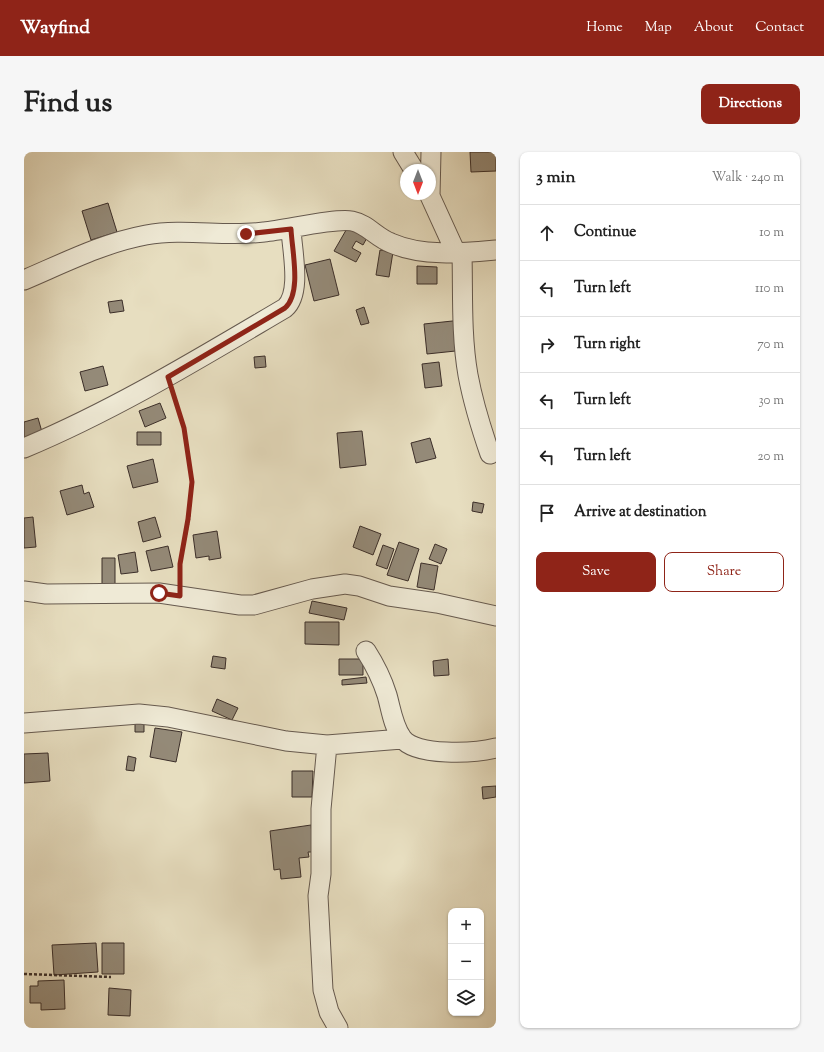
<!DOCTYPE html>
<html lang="en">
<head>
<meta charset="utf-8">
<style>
  :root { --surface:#fff; --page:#f6f6f6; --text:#222; --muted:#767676; --line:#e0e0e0; --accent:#8f2418 }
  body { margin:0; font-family:"Sorts Mill Goudy",serif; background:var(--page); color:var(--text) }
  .controls { position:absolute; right:12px; bottom:12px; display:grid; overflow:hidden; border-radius:8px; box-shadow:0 1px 3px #0004 }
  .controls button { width:36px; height:36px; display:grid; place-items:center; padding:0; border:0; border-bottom:1px solid var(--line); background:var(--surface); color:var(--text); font:20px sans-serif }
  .compass { position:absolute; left:376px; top:12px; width:36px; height:36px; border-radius:50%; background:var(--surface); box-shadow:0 1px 3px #0004; rotate:180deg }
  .stop { position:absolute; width:12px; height:12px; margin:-9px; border:3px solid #8f2418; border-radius:50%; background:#fff }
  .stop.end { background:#8f2418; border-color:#fff; box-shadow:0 1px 4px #0008 }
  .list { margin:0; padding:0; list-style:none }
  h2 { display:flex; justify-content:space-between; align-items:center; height:52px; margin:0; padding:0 16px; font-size:17px }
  h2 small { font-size:13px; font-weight:400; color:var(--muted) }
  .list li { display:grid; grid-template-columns:26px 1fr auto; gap:12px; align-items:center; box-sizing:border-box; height:56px; padding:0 16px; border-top:1px solid var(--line) }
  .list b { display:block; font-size:15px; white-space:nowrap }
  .list em { font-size:13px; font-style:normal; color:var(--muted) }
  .actions { display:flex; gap:8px; padding:12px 16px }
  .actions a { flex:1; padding:9px 0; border:1px solid var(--accent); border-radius:8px; text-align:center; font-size:14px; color:var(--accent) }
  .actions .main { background:var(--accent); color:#fff }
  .icon { flex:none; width:22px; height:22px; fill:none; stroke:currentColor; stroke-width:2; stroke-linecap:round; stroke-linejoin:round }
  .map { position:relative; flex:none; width:472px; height:876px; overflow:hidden; border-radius:8px }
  header { display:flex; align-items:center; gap:24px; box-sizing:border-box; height:56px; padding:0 20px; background:var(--accent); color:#fff }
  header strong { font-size:19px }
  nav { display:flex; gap:22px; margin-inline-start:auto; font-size:14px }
  .intro { display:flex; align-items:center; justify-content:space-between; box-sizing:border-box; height:96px; padding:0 24px }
  h1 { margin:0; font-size:28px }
  .button { padding:10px 18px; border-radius:8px; background:var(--accent); color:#fff; font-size:14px; font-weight:700 }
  main { display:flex; gap:24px; padding:0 24px }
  aside { flex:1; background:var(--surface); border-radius:8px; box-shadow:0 1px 3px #0004 }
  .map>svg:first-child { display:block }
  .building { fill:#948a78; stroke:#3b2e29 }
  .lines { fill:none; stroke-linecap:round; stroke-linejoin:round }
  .minor-casing { stroke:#665a4f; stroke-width:21 }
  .path { stroke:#3b2e29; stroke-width:2.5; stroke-dasharray:3 2; stroke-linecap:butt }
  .minor { stroke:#efead6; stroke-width:19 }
  .route { stroke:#8f2418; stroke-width:5 }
</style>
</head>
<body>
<header>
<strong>Wayfind</strong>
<nav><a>Home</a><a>Map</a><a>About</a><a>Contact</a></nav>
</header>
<div class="intro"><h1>Find us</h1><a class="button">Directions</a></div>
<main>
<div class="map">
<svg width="472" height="876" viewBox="0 0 472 876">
  <rect width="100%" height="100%" fill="#e7dec0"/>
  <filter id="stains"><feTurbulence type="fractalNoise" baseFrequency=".005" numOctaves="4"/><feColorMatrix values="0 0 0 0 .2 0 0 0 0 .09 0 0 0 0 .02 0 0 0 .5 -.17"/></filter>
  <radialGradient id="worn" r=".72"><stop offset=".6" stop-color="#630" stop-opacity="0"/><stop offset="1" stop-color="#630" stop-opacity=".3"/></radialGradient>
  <path class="building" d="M446,0H472V19L447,20Z
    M84,51L93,80L67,88L58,59Z
    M325,73L344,84L339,93L332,89L328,96L337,101L332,110L310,99Z
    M356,98L369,100L365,125L352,123Z
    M306,107L315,143L290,149L281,113Z
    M393,114L413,115V132H393Z
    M98,148L100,159L86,161L84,150Z
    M340,155L345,171L337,173L332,158Z
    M438,168L441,198L403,202L400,172Z
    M241,204L242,215L231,216L230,205Z
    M415,210L418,234L401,236L398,212Z
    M79,214L84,233L61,239L56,220Z
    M136,251L142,266L121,275L115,259Z
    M14,266L20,287L0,293V270Z
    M338,279L342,313L316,316L313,281Z
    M113,280H137V293H113Z
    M406,286L412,306L392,311L387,291Z
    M129,307L134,330L109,336L103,314Z
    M58,333L60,342L65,340L70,355L43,363L36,339Z
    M449,350L460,352L458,361L448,359Z
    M9,365L12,395L0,396V366Z
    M131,365L137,385L119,390L114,370Z
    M336,374L357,382L349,403L329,395Z
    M193,379L197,406L185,408V404L172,406L169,383Z
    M375,390L395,397L384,429L363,423Z
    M411,392L423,397L417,412L405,407Z
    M359,393L370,397L363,417L352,413Z
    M144,394L149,415L127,419L122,399Z
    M111,400L114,420L97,422L94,403Z
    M78,406H91V439H78Z
    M397,411L414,414L410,438L393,435Z
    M288,449L323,456L320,468L285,461Z
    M281,470H315V493L281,492Z
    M189,504L202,506L201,517L187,515Z
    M315,507H339V523H315Z
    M424,507L425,523L410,524L409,509Z
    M342,525L343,531L318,533V528Z
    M193,547L214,556L208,568L188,559Z
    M111,567H120V580H111Z
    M131,576L158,580L152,610L126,605Z
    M24,601L26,629L0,631V602Z
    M104,604L112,606L110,619L102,618Z
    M268,619H289L288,645H268Z
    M472,634V645L459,647L458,635Z
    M287,673L290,700H284L285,705L275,706L277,725L257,727L256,717L250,718L246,679Z
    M72,791L74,820L30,823L28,793Z
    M78,791H100V822H78Z
    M40,828L41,857L17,858V851H6V834H14V829Z
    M85,836L107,838L106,864L84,863Z"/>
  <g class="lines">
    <defs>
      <path id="minor" d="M379,0L390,18
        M407,0L406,44L432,101
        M438,101C439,141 437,183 444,223C449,250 457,276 466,302
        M0,128C40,111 79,91 122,83C160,76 202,85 240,80C262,78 310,66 328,69C343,72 353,86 367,91C399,105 438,101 472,98
        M0,296C91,258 176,206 261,156C278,141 268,99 267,77
        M0,439L22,442L135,441L216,453H230L288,437L321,432L335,434L365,444L413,451L472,464
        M342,499C351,513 358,527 363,543C367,557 369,574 378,586C391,605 452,601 472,596
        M0,571L115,562L144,565L262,589L303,593L378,587
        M303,593L297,657V722L294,744L299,838L305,860L314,876"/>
    </defs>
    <use href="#minor" class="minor-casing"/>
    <path class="path" d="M149,239L160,276L168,330L165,367L156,412V429
      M0,822L87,825"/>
    <use href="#minor" class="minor"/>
  </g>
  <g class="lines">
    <path class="route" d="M135,441L156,444V412L164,367L168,330L160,276L144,225L261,156C278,141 268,99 267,77L222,82"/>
  </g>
  <rect width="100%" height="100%" filter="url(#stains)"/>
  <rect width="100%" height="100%" fill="url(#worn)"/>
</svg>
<div class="controls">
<button>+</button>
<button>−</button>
<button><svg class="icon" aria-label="layers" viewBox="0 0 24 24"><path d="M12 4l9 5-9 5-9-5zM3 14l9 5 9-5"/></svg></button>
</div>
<svg class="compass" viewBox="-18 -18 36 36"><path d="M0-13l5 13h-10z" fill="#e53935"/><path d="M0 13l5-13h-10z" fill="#767676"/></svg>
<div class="stop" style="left:135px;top:441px"></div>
<div class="stop end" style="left:222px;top:82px"></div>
</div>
<aside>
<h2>3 min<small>Walk · 240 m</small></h2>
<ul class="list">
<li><svg class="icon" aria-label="ahead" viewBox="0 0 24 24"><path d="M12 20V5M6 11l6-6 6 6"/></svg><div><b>Continue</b></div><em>10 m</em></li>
<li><svg class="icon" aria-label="left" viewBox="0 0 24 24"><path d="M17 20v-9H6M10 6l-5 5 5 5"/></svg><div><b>Turn left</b></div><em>110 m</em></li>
<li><svg class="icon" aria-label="right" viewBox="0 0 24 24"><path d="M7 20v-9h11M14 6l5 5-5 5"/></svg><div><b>Turn right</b></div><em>70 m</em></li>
<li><svg class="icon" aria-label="left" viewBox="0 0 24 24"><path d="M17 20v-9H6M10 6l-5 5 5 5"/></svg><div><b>Turn left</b></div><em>30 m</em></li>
<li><svg class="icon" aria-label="left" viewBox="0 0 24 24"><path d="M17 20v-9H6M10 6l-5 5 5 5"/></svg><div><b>Turn left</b></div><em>20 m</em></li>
<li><svg class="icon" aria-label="arrive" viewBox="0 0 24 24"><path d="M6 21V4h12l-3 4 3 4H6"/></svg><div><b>Arrive at destination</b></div></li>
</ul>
<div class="actions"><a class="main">Save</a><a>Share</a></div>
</aside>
</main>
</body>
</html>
